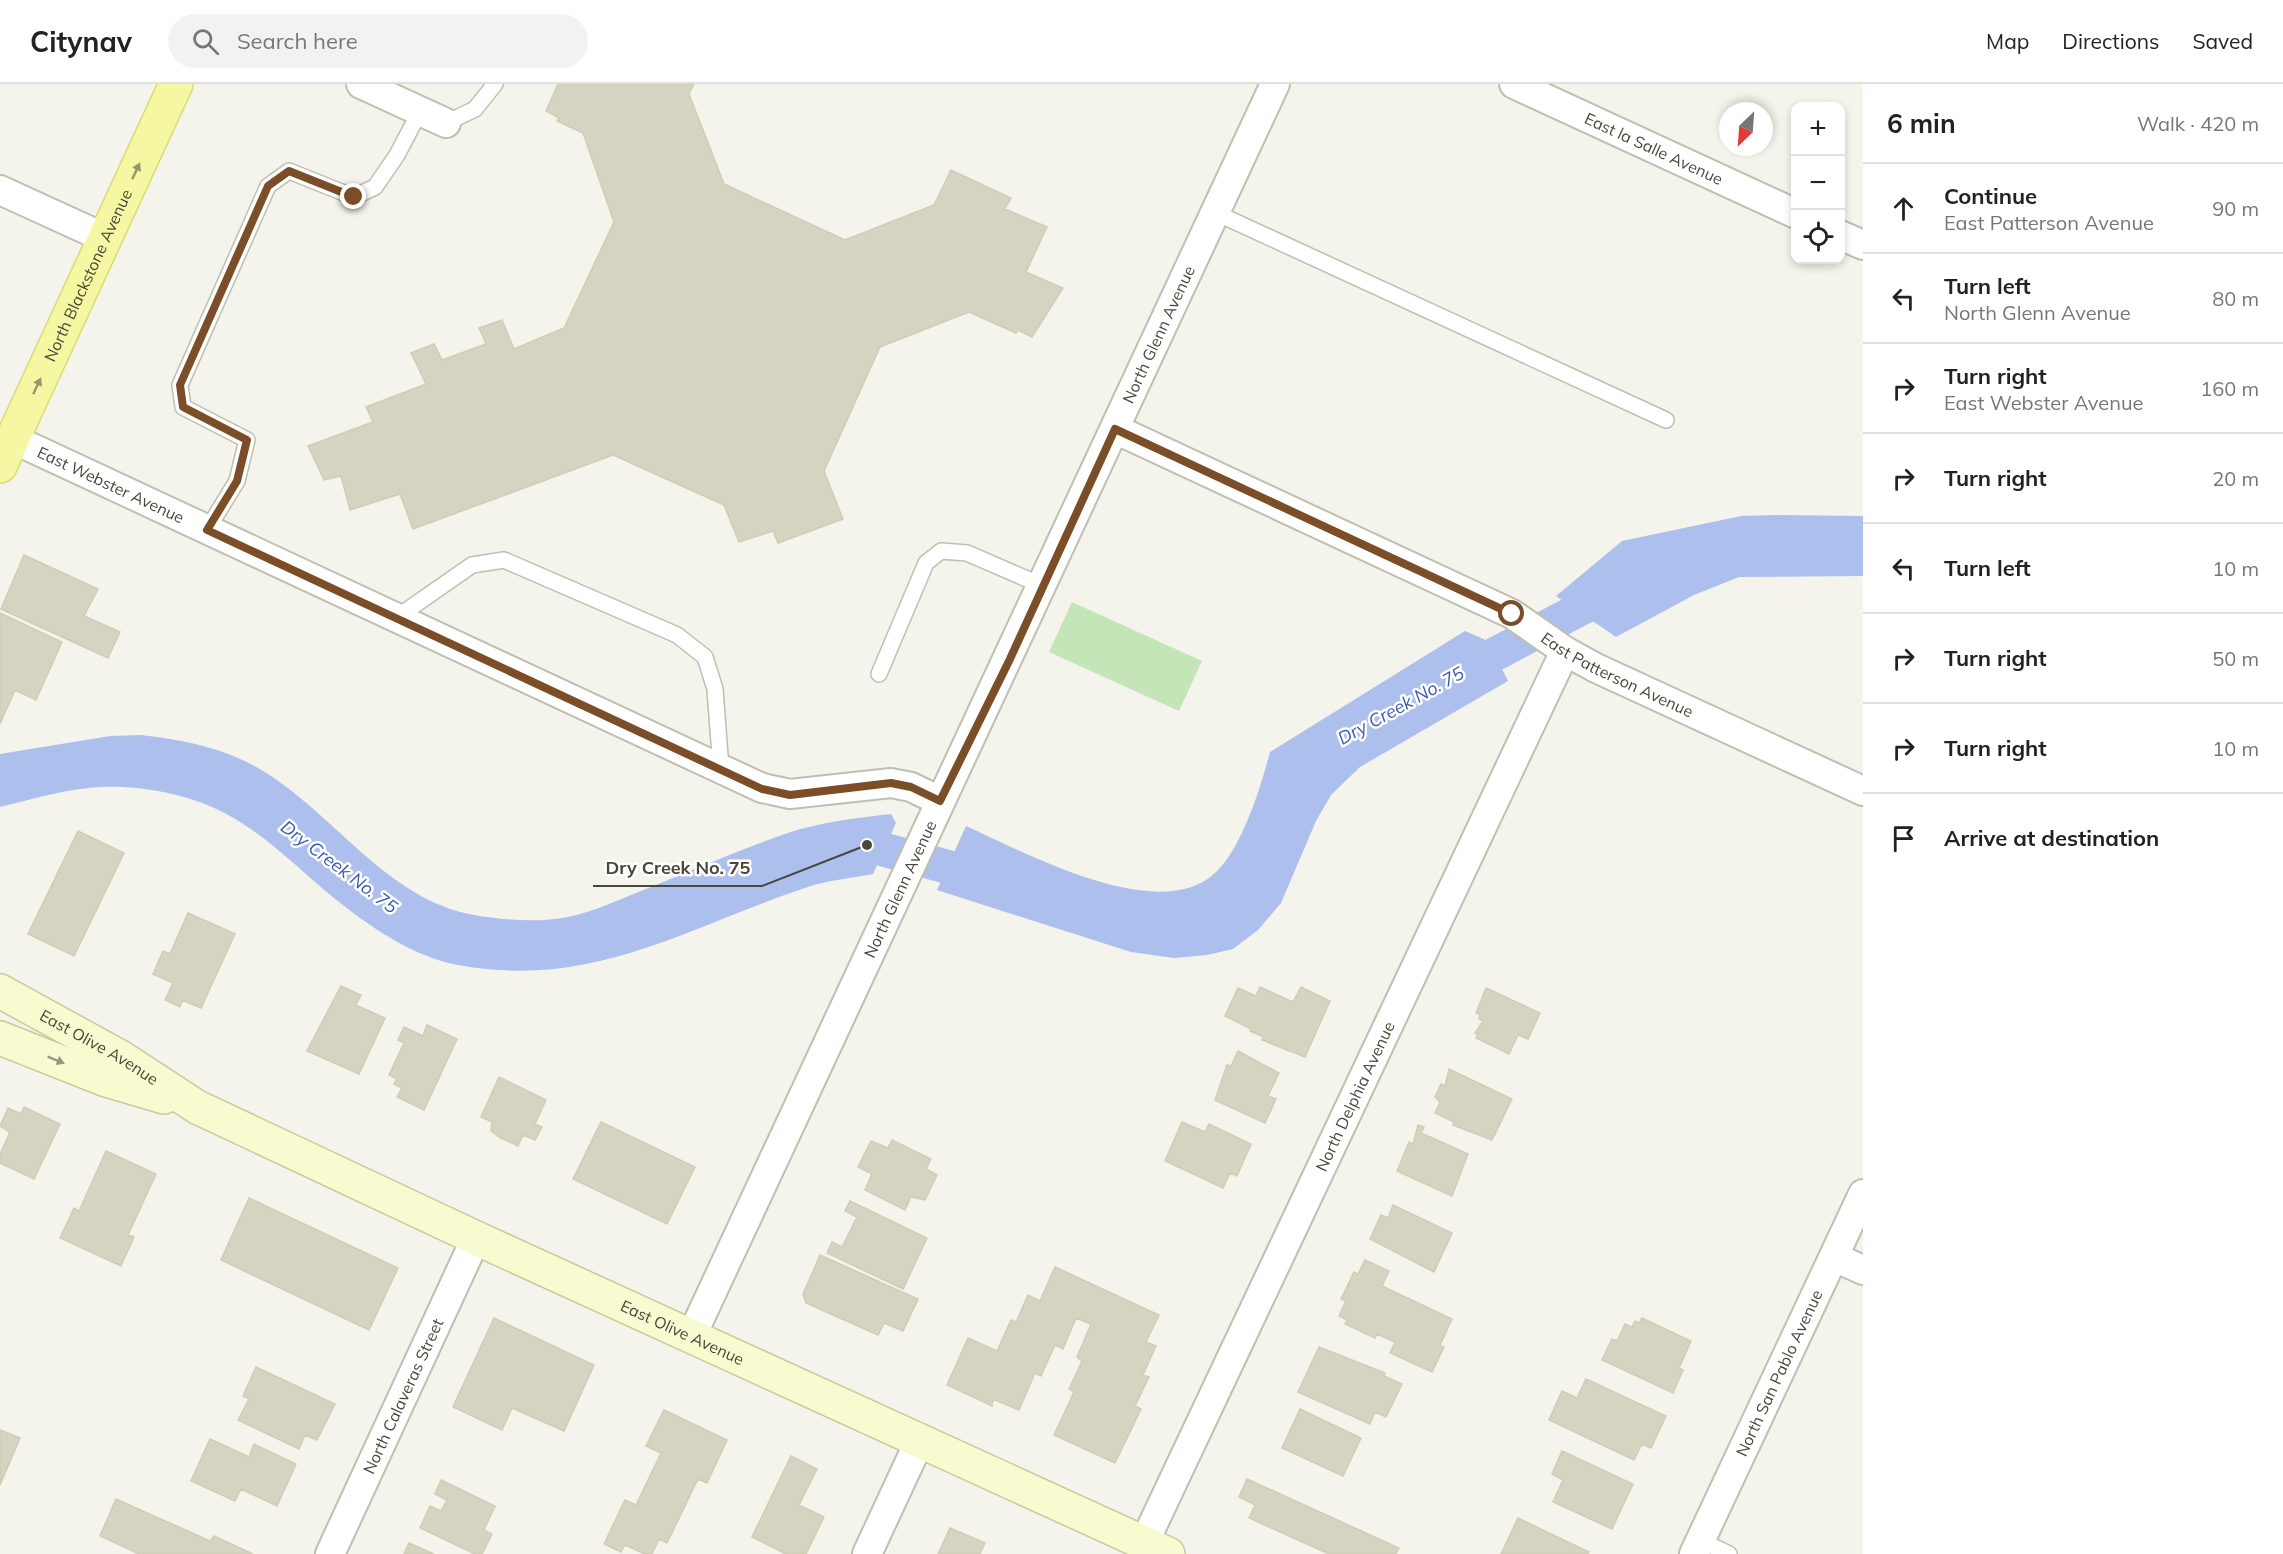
<!DOCTYPE html>
<html lang="en">
<head>
<meta charset="utf-8">
<style>
  :root { --surface:#fff; --page:#f2f2f2; --text:#222; --muted:#767676; --line:#e0e0e0 }
  body { margin:0; font-family:Mulish,sans-serif; background:var(--page); color:var(--text) }
  .controls { position:absolute; right:18px; top:18px; display:grid; overflow:hidden; border-radius:12px; box-shadow:0 3px 9px #0003 }
  .controls button { width:54px; height:54px; display:grid; place-items:center; padding:0; border:0; border-bottom:2px solid var(--line); background:var(--surface); color:var(--text); font:30px sans-serif }
  .compass { position:absolute; left:1719px; top:18px; width:54px; height:54px; border-radius:50%; background:var(--surface); box-shadow:0 3px 9px #0003; rotate:205deg }
  .stop { position:absolute; width:18px; height:18px; margin:-14px; border:4px solid #7c4e27; border-radius:50%; background:#fff }
  .stop.end { background:#7c4e27; border-color:#fff; box-shadow:0 2px 6px #0008 }
  .list { margin:0; padding:0; list-style:none }
  h2 { display:flex; justify-content:space-between; align-items:center; height:78px; margin:0; padding:0 24px; font-size:26px }
  h2 small { font-size:20px; font-weight:400; color:var(--muted) }
  .list li { display:grid; grid-template-columns:39px 1fr auto; gap:18px; align-items:center; box-sizing:border-box; height:90px; padding:0 24px; border-top:2px solid var(--line) }
  .list b { display:block; font-size:22px; white-space:nowrap }
  .list p { margin:0; font-size:20px; white-space:nowrap; color:var(--muted) }
  .list em { font-size:20px; font-style:normal; color:var(--muted) }
  .icon { flex:none; width:33px; height:33px; fill:none; stroke:currentColor; stroke-width:2; stroke-linecap:round; stroke-linejoin:round }
  .map { position:relative; flex:none; width:1863px; height:1470px; overflow:hidden }
  header { display:flex; align-items:center; gap:36px; box-sizing:border-box; height:84px; padding:0 30px; background:var(--surface); border-bottom:2px solid var(--line) }
  header strong { font-size:28px }
  nav { display:flex; gap:33px; margin-inline-start:auto; font-size:21px }
  .search { width:420px; height:54px; background:var(--page); display:flex; align-items:center; gap:15px; box-sizing:border-box; padding:0 21px; border-radius:33px; color:var(--muted); font-size:22px }
  main { display:flex }
  aside { flex:1; background:var(--surface) }
  .map>svg:first-child { display:block }
  .green { fill:#c3e5b8 }
  .water { fill:#adbfec }
  .lines { fill:none; stroke-linecap:round; stroke-linejoin:round }
  .canal { stroke:#adbfec; stroke-width:34 }
  .building { fill:#d5d4c2; stroke:#d0cdb5; stroke-width:1.5 }
  .service-casing { stroke:#bfbfaf; stroke-width:18 }
  .minor-casing { stroke:#bfbfaf; stroke-width:32 }
  .secondary-casing { stroke:#c8ca9b; stroke-width:36 }
  .primary-casing { stroke:#dbdb73; stroke-width:36 }
  .service { stroke:#fff; stroke-width:15 }
  .minor { stroke:#fff; stroke-width:28 }
  .secondary { stroke:#f8fbcf; stroke-width:33 }
  .primary { stroke:#f5f7a2; stroke-width:33 }
  .oneway { fill:#969669 }
  .oneway2 { fill:#97987d }
  .route { stroke:#7c4e27; stroke-width:8 }
  .labels { text-anchor:middle; stroke-width:5; stroke-linejoin:round; paint-order:stroke }
  .street-label { font-size:16px; fill:#48473a; stroke:#fff }
  .water-label { font-size:18px; font-style:italic; fill:#3a5aad; stroke:#fff }
  .leader { fill:none; stroke:#48473a; stroke-width:2 }
  .callout-dot { fill:#48473a; stroke:#fff; stroke-width:2 }
  .callout-label { font-size:18px; text-anchor:middle; font-weight:bold; fill:#48473a; stroke:#fff; stroke-width:5; stroke-linejoin:round; paint-order:stroke }
</style>
</head>
<body>
<header>
<strong>Citynav</strong>
<div class="search"><svg class="icon" aria-label="search" viewBox="0 0 24 24"><circle cx="10" cy="10" r="6"/><path d="M15 15l6 6"/></svg>Search here</div>
<nav><a>Map</a><a>Directions</a><a>Saved</a></nav>
</header>
<main>
<div class="map">
<svg width="1863" height="1470" viewBox="0 0 1863 1470">
  <rect width="100%" height="100%" fill="#f4f4ec"/>
  <path class="green" d="M1072,518L1202,577L1179,627L1049,568Z"/>
  <path class="water" d="M1777,431L1863,432V492L1739,493L1694,511L1616,553L1556,512L1622,457L1741,432Z
    M1465,547L1488,557L1508,597L1360,683L1331,711L1316,737L1281,819L1258,846L1233,865L1207,871L1174,874L1131,868L937,806L966,742C1024,768 1160,843 1216,788C1242,764 1261,702 1270,668Z
    M141,651C183,656 221,663 258,684C333,727 385,815 474,831C504,836 538,839 568,833C593,828 618,816 641,807C689,788 736,767 785,750C819,738 856,734 891,730L896,739L873,790C852,794 829,796 808,803C686,843 594,906 458,881C413,873 369,842 334,814C301,787 268,753 230,732C190,709 133,699 88,704C59,707 29,716 0,723V670L110,652Z"/>
  <g class="lines">
    <path class="canal" d="M1452,593L1582,524L1621,507
      M837,765L867,761L992,795"/>
  </g>
  <path class="building" d="M558,0H694L689,10L724,100L845,156L934,121L951,86L1011,114L1005,125L1047,143L1026,188L1063,204L1032,253L1018,246L1016,249L969,228L880,263L824,387L843,435L778,459L773,447L739,458L724,421L613,371L413,445L400,410L350,426L341,392L324,396L308,362L373,338L366,323L426,300L411,269L434,260L442,276L486,260L479,244L502,236L514,265L564,244L614,138L583,49L557,37L559,34L546,27Z
    M24,471L98,505L84,532L120,548L108,574L1,525Z
    M0,529L62,558L36,616L15,606L0,640Z
    M78,747L124,769L74,872L28,850Z
    M188,829L235,850L201,924L182,916L180,923L165,916L173,899L153,890L163,867L170,870Z
    M341,902L361,911L356,921L385,934L359,990L307,967Z
    M1260,903L1293,918L1301,903L1330,917L1305,973L1262,956L1264,953L1250,947L1251,945L1225,932L1238,904L1256,912Z
    M1486,904L1540,929L1528,955L1518,951L1509,970L1476,954L1478,950L1475,949L1483,937L1479,935L1480,931L1476,929Z
    M427,941L457,955L424,1026L397,1013L402,1004L394,1000L397,995L389,991L404,959L398,956L404,943L423,952Z
    M1238,967L1279,989L1268,1012L1276,1015L1265,1039L1215,1016L1227,981L1231,982Z
    M1449,985L1512,1015L1492,1056L1453,1041L1454,1038L1435,1029L1440,1018L1435,1013L1441,1000L1445,1002Z
    M499,993L546,1016L535,1040L542,1043L535,1056L523,1051L518,1062L499,1053L491,1047L492,1038L481,1033Z
    M24,1023L60,1040L34,1095L0,1079V1070L10,1048L0,1042L8,1024L21,1030Z
    M601,1038L695,1083L667,1140L573,1095Z
    M1182,1038L1205,1048L1209,1040L1251,1060L1237,1092L1230,1089L1223,1104L1165,1077Z
    M1418,1041L1424,1043L1421,1049L1468,1070L1452,1112L1397,1087L1409,1058L1413,1060Z
    M892,1056L931,1075L926,1085L937,1091L925,1116L911,1113L905,1126L865,1106L872,1090L858,1083L871,1057L888,1064Z
    M106,1067L156,1090L128,1151L134,1153L121,1182L60,1154L74,1124L79,1127Z
    M249,1114L398,1184L369,1246L221,1176Z
    M850,1117L927,1154L903,1205L827,1169L832,1158L842,1163L857,1133L845,1127Z
    M1393,1121L1452,1149L1434,1188L1370,1155L1381,1131L1388,1134Z
    M820,1171L918,1215L903,1247L884,1239L878,1251L806,1219L803,1210Z
    M1365,1176L1389,1187L1382,1202L1452,1235L1440,1261L1444,1263L1432,1288L1390,1269L1395,1258L1377,1250L1375,1254L1345,1240L1347,1236L1339,1232L1346,1217L1341,1215L1354,1188L1358,1190Z
    M1055,1183L1159,1231L1146,1258L1156,1262L1143,1291L1149,1293L1135,1322L1141,1325L1115,1379L1054,1351L1074,1308L1069,1305L1082,1277L1077,1273L1091,1240L1076,1234L1063,1265L1055,1261L1041,1292L1035,1289L1019,1326L993,1315L992,1322L947,1301L968,1254L997,1267L1011,1236L1016,1238L1028,1211L1040,1217Z
    M494,1234L594,1281L564,1347L512,1324L502,1346L453,1323Z
    M1642,1234L1691,1257L1679,1284L1683,1286L1673,1309L1602,1276L1612,1255L1617,1257L1625,1240L1632,1243L1635,1237L1639,1239Z
    M1319,1263L1385,1289L1384,1292L1402,1300L1386,1333L1375,1328L1370,1340L1298,1308Z
    M256,1283L335,1320L317,1356L305,1351L299,1365L238,1336L249,1315L243,1312Z
    M1586,1295L1666,1332L1651,1364L1642,1360L1634,1376L1549,1336L1562,1307L1577,1314Z
    M1300,1325L1361,1354L1343,1392L1282,1364Z
    M664,1326L727,1356L707,1399L698,1395L667,1459L659,1455L652,1470H645L625,1461L621,1468L604,1460L625,1416L636,1421L661,1369L646,1362Z
    M0,1346L20,1354L0,1401Z
    M210,1355L249,1373L254,1360L296,1380L277,1422L241,1405L235,1417L191,1397Z
    M1562,1367L1633,1400L1612,1445L1553,1418L1563,1396L1552,1390Z
    M791,1372L817,1385L799,1421L824,1433L806,1470H786L752,1453Z
    M1247,1395L1399,1464L1396,1470H1329L1249,1434L1255,1421L1239,1413Z
    M441,1396L495,1422L484,1446L492,1450L482,1470H475L420,1444L430,1422L441,1427L447,1416L435,1410Z
    M116,1415L210,1457L214,1452L253,1470H139L100,1452Z
    M1518,1434L1589,1468L1588,1470H1501Z
    M950,1444L985,1459L980,1470H938Z
    M409,1459L434,1470H404Z"/>
  <g class="lines">
    <defs>
      <path id="service" d="M446,39L475,25L495,0
        M1214,128L1666,336
        M207,446L237,397L247,356L183,323L180,301L268,102L289,87L354,113L375,103L397,71L420,27
        M396,534L472,481L504,476L677,551L705,573L715,605L721,685
        M879,590L926,479L941,467L967,469L1043,502
        M1700,1456L1729,1470"/>
      <g id="minor">
        <path d="M361,0L446,39"/>
        <path id="s1" d="M1514,0L1796,130"/>
        <path d="M0,106L105,154"/>
        <path d="M1840,151L1863,161"/>
        <path id="s2" d="M1115,345L1512,530L1565,567L1596,584L1863,707"/>
        <path id="s3" d="M13,355L762,704L790,710L891,699L911,703L940,717"/>
        <path d="M1834,1173L1863,1186"/>
        <path id="s4" d="M692,1251L1275,0"/>
        <path id="s5" d="M1144,1459L1565,567"/>
        <path id="s6" d="M330,1470L476,1154"/>
        <path d="M867,1470L920,1356"/>
        <path id="s7" d="M1694,1470L1863,1110"/>
      </g>
      <g id="secondary">
        <path id="s8" d="M0,907L122,974L197,1023L476,1154L1168,1470"/>
        <path d="M0,954L106,996L164,1013"/>
      </g>
      <g id="primary">
        <path id="s9" d="M0,382L176,0"/>
      </g>
    </defs>
    <use href="#service" class="service-casing"/>
    <use href="#minor" class="minor-casing"/>
    <use href="#secondary" class="secondary-casing"/>
    <use href="#primary" class="primary-casing"/>
    <use href="#service" class="service"/>
    <use href="#minor" class="minor"/>
    <use href="#secondary" class="secondary"/>
    <use href="#primary" class="primary"/>
  </g>
  <defs><path id="oneway-solid" d="M-6-.8H1V-3.2L6.5 0L1 3.2V.8H-6Z" transform="scale(1.5)"/></defs>
  <g class="oneway">
    <use href="#oneway-solid" transform="translate(136 87) rotate(-65)"/>
    <use href="#oneway-solid" transform="translate(37 302) rotate(-65)"/>
  </g>
  <use class="oneway2" href="#oneway-solid" transform="translate(56 976) rotate(22)"/>
  <g class="lines">
    <path class="route" d="M354,113L289,87L268,102L180,301L183,323L247,356L237,397L207,446L762,705L790,711L891,699L911,703L940,717L1010,575L1115,345L1512,530"/>
  </g>
  <g class="labels">
    <g class="street-label">
      <text dy="6" stroke="none"><textPath href="#s1" startOffset="154">East la Salle Avenue</textPath></text>
      <text dy="6" stroke="none"><textPath href="#s9" startOffset="210">North Blackstone Avenue</textPath></text>
      <text dy="6" stroke="none"><textPath href="#s4" startOffset="1104">North Glenn Avenue</textPath></text>
      <text dy="6" stroke="none"><textPath href="#s3" startOffset="108">East Webster Avenue</textPath></text>
      <text dy="6" stroke="none"><textPath href="#s2" startOffset="560">East Patterson Avenue</textPath></text>
      <text dy="6" stroke="none"><textPath href="#s4" startOffset="492">North Glenn Avenue</textPath></text>
      <text dy="6" stroke="none"><textPath href="#s8" startOffset="114">East Olive Avenue</textPath></text>
      <text dy="6" stroke="none"><textPath href="#s5" startOffset="494">North Delphia Avenue</textPath></text>
      <text dy="6" stroke="none"><textPath href="#s8" startOffset="764">East Olive Avenue</textPath></text>
      <text dy="6" stroke="none"><textPath href="#s7" startOffset="200">North San Pablo Avenue</textPath></text>
      <text dy="6" stroke="none"><textPath href="#s6" startOffset="174">North Calaveras Street</textPath></text>
    </g>
    <g class="water-label">
      <text transform="translate(1401 622) rotate(-29)" y="6">Dry Creek No. 75</text>
      <text transform="translate(339 783) rotate(37)" y="6">Dry Creek No. 75</text>
    </g>
  </g>
  <path class="leader" d="M867 761L762 802H593"/>
  <circle class="callout-dot" cx="867" cy="761" r="6"/>
  <g class="callout-label">
    <text x="678" y="790">Dry Creek No. 75</text>
  </g>
</svg>
<div class="controls">
<button>+</button>
<button>−</button>
<button><svg class="icon" aria-label="locate" viewBox="0 0 24 24"><circle cx="12" cy="12" r="6"/><path d="M12 2v4M12 18v4M2 12h4M18 12h4"/></svg></button>
</div>
<svg class="compass" viewBox="-18 -18 36 36"><path d="M0-13l5 13h-10z" fill="#e53935"/><path d="M0 13l5-13h-10z" fill="#767676"/></svg>
<div class="stop" style="left:1512px;top:530px"></div>
<div class="stop end" style="left:354px;top:113px"></div>
</div>
<aside>
<h2>6 min<small>Walk · 420 m</small></h2>
<ul class="list">
<li><svg class="icon" aria-label="ahead" viewBox="0 0 24 24"><path d="M12 20V5M6 11l6-6 6 6"/></svg><div><b>Continue</b><p>East Patterson Avenue</p></div><em>90 m</em></li>
<li><svg class="icon" aria-label="left" viewBox="0 0 24 24"><path d="M17 20v-9H6M10 6l-5 5 5 5"/></svg><div><b>Turn left</b><p>North Glenn Avenue</p></div><em>80 m</em></li>
<li><svg class="icon" aria-label="right" viewBox="0 0 24 24"><path d="M7 20v-9h11M14 6l5 5-5 5"/></svg><div><b>Turn right</b><p>East Webster Avenue</p></div><em>160 m</em></li>
<li><svg class="icon" aria-label="right" viewBox="0 0 24 24"><path d="M7 20v-9h11M14 6l5 5-5 5"/></svg><div><b>Turn right</b></div><em>20 m</em></li>
<li><svg class="icon" aria-label="left" viewBox="0 0 24 24"><path d="M17 20v-9H6M10 6l-5 5 5 5"/></svg><div><b>Turn left</b></div><em>10 m</em></li>
<li><svg class="icon" aria-label="right" viewBox="0 0 24 24"><path d="M7 20v-9h11M14 6l5 5-5 5"/></svg><div><b>Turn right</b></div><em>50 m</em></li>
<li><svg class="icon" aria-label="right" viewBox="0 0 24 24"><path d="M7 20v-9h11M14 6l5 5-5 5"/></svg><div><b>Turn right</b></div><em>10 m</em></li>
<li><svg class="icon" aria-label="arrive" viewBox="0 0 24 24"><path d="M6 21V4h12l-3 4 3 4H6"/></svg><div><b>Arrive at destination</b></div></li>
</ul>
</aside>
</main>
</body>
</html>
